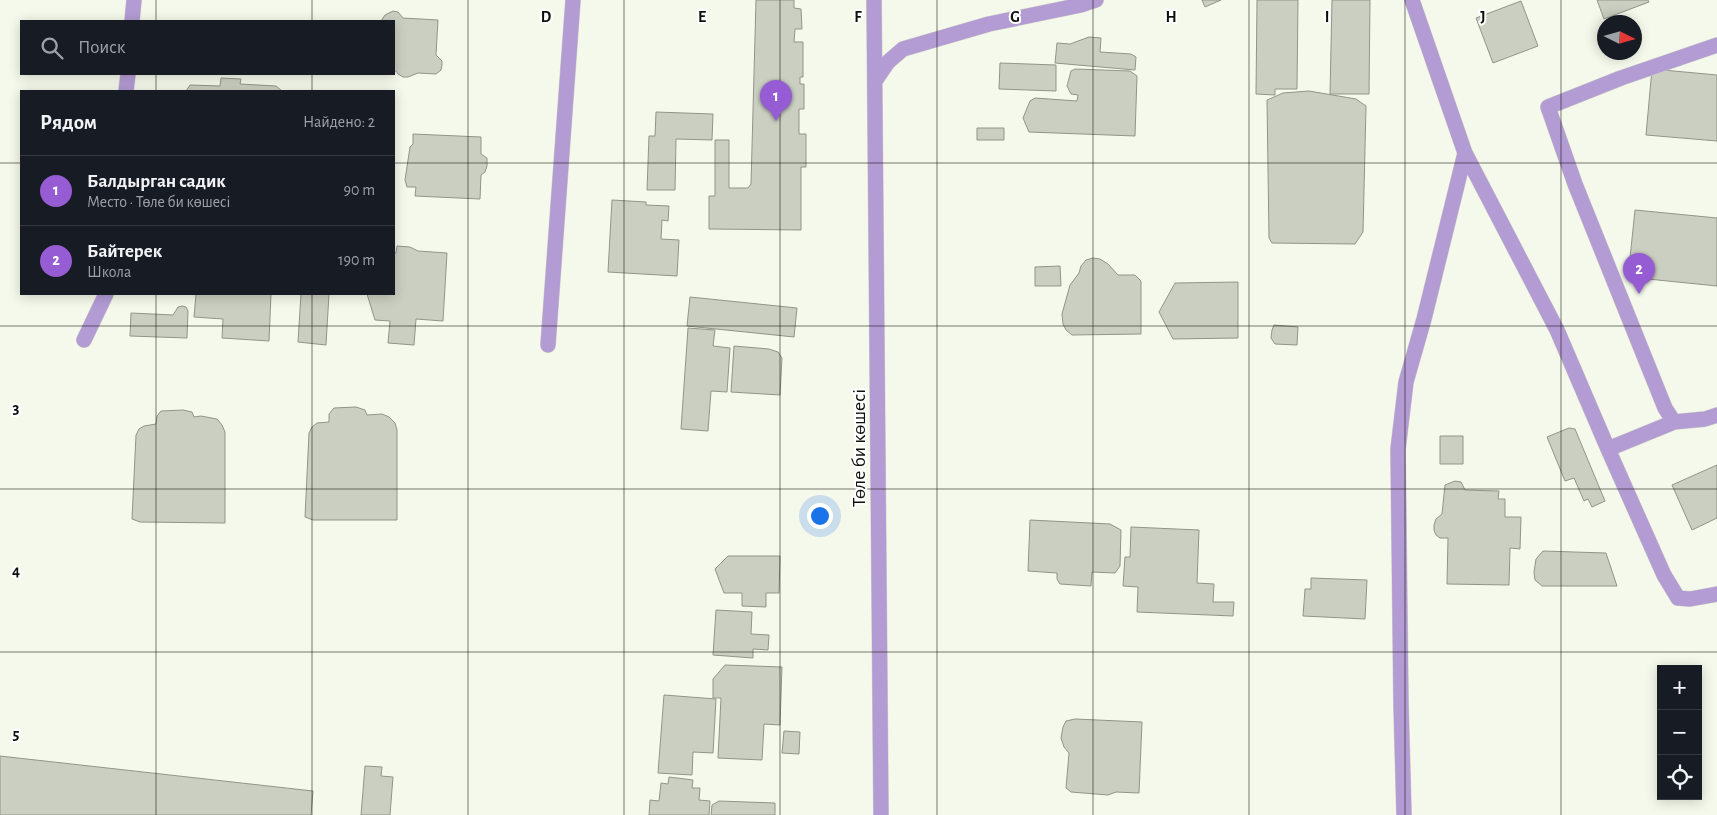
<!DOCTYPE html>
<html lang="ru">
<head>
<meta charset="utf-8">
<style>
  :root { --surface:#171b24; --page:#20242c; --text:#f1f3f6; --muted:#9ea1a6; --line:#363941; --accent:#955cd4 }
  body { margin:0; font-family:"Alegreya Sans",sans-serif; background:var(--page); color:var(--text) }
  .controls { position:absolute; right:15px; bottom:15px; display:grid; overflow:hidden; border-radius:0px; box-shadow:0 2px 12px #0003 }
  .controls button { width:45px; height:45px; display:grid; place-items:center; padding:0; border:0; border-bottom:1px solid var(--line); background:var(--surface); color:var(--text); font:25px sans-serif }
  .compass { position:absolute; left:1597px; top:15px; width:45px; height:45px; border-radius:50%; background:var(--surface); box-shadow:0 2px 12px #0003; rotate:95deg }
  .you { position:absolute; left:819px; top:515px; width:18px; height:18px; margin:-12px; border:4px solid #fff; border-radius:50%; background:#1a73e8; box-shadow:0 0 0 8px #1a73e833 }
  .badge { display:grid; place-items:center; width:32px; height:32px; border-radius:50%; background:var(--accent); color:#fff; font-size:16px; font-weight:700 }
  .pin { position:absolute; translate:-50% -41px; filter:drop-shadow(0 1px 2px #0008) }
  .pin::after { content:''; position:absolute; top:26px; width:18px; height:15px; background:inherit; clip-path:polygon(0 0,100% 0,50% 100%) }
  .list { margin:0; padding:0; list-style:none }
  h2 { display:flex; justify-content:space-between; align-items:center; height:65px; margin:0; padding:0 20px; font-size:21px }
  h2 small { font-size:16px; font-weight:400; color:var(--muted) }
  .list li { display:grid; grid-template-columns:32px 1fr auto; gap:15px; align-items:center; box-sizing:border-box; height:70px; padding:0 20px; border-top:1px solid var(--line) }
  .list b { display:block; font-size:19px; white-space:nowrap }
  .list p { margin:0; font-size:16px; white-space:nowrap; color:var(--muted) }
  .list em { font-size:16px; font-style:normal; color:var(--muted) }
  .icon { flex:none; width:28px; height:28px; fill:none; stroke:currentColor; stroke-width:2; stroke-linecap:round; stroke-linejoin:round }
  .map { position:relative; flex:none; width:1717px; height:815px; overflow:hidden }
  .search { position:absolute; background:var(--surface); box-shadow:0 2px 12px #0003; left:20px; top:20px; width:375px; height:55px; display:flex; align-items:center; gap:12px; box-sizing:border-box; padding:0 18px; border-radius:0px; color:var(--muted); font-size:19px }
  .panel { position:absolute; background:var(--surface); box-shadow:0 2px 12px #0003; left:20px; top:90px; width:375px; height:205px; border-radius:0px }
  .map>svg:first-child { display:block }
  .building { fill:#cbcfc1; stroke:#919588 }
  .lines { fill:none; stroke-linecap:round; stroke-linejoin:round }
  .minor-casing { stroke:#d0d4c7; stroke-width:16 }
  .minor { stroke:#b39bd4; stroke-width:15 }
  .grid { fill:none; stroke:#0e100b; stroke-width:1; stroke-opacity:0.55 }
  .labels { text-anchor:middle; stroke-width:4; stroke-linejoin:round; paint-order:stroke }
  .street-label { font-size:20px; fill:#0e100b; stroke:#fff }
  .grid-label { font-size:16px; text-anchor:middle; font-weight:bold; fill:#0e100b; stroke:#fff; stroke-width:4; stroke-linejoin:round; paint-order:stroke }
</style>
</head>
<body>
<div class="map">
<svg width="1717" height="815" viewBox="0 0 1717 815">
  <rect width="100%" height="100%" fill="#f5f9eb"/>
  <path class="building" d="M756,0H794V8L801,9L802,29H795L794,42H803V77H800V84H804V109H799V134H806V167H801V230L709,229V196H715V140H729V188H748L751,184Z
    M1202,0H1221L1205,7Z
    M1257,0H1298L1297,89H1275V95L1256,94Z
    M1332,0H1370L1369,94H1330Z
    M1597,0H1648L1649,2L1604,19Z
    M1521,1L1538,46L1493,63L1476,18Z
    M393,11L398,12L403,18L438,20L436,55L442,61V65L441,70L436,74L418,73L408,77H403L398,74L396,71H394V21H381L385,15Z
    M1089,37L1101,38L1100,52L1131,54L1136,57L1135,70L1055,63L1057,43L1070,44Z
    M1000,63L1056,65V91L999,89Z
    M1075,69L1130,71L1137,76L1135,136L1029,132L1023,118L1030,101L1035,98L1077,101L1078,95L1071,94L1067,86L1071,71Z
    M1652,69L1717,75V141L1646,135Z
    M221,78L241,79L240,84L276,86L282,91H186L190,85L220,86Z
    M1309,91L1356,99L1366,106L1363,232L1355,244L1272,243L1269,238L1267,100L1283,93Z
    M656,112L713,114L712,140L676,139L675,190H647L649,136H655Z
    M977,128H1004V140H977Z
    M413,134L481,137V154L487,158V166L485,172L481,175L480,199L415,196L416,187H407L405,180L410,147L413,144Z
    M612,200L646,202V205L669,206L668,221L662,220L661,239L679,240L677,276L608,272Z
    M1635,210L1717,218V286L1628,277Z
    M397,246L410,247L418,251L447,253L443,321L416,319L414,345L388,343L390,321L375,320L367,294H394V253H396Z
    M1093,258L1100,259L1108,264L1118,275H1135L1141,281V334L1072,335L1066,330L1063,324L1062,314L1070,285L1079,273L1081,266L1086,260Z
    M1060,266L1061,286H1035V267Z
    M1238,282V338L1173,339L1159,312L1175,283Z
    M196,294H271L269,341L222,338L223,319L194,317Z
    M301,294H329L326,345L298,342Z
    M690,297L797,308L794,337L687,326Z
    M182,306L186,307L188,311L187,338L130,336L131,313L173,315L178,307Z
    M1274,325L1298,327L1297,345L1275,344L1271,338L1272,330Z
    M688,328L715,330L713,346L730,348L727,392L711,391L708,431L681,429Z
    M734,346L769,349L778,352L782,358L780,395L731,392Z
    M356,407L365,410L367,415L382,414L389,417L395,423L397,430V520H313L305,517L309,433L312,427L317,423L329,422V414L334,408Z
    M183,410L192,412L194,417L201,416L217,419L222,425L225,432V523L140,522L132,519L136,435L139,429L144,426L156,424L157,416L161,411Z
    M1569,428L1575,429L1605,501L1592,507L1588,499L1584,501L1574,478L1565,481L1547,437Z
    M1440,436H1463V464H1440Z
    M1717,465V518L1692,530L1672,485Z
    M1455,481L1461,482L1465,490L1499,491L1498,499H1505V517H1521L1520,549L1510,548L1509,585L1447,584L1448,538H1440L1436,535L1434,530V525L1436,519L1442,514L1445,485Z
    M1030,520L1110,524L1121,530L1120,566L1115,573L1092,572L1091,586L1060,584L1057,579V573L1028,571Z
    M1131,527L1199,530L1197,583L1214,584L1213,602H1234L1233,616L1137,612L1138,587L1123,586L1125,557H1130Z
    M1543,551L1606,553L1617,586H1542L1535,580L1534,572L1536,559Z
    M728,556H780L779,593H766V607L742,606V593H724L715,569Z
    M1311,578L1367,580L1365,619L1303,616L1305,589H1311Z
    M716,610L752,612L751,634L769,635L768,650L753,649V658L713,655Z
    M725,665L782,667L780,725L764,724L762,760L718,758L721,698H713V679Z
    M664,695L716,699L713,753L693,752L692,775L658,773Z
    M1075,719L1142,722L1139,793L1116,792L1108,795L1071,792L1066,788L1069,753L1064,747L1061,738L1063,727L1066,721Z
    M784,731L800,732L799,754L782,753Z
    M0,756L313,791L311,815H0Z
    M365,766L382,767L381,776L393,777L390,815H361Z
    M669,777L693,780L692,788H700L699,800L710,801L709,815H649L650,800L659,801L661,783L668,784Z
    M719,801L775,803V815H711L712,805Z"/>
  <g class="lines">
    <defs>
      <path id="minor" d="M874,0L881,815
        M1412,0L1465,153L1557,330L1608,449L1674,422L1705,419L1717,415
        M132,21L134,0
        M875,81L888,62L903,49L989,24L1081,5L1096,0
        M126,91L128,74
        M84,340L106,294
        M548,345L573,0
        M1674,422L1665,408L1575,184L1548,107L1621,78L1717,45
        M1608,449L1664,575L1678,598L1690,599L1717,594
        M1404,815L1401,705L1398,449L1406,382L1424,319L1465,153"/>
    </defs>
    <use href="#minor" class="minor-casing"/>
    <use href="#minor" class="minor"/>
  </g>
  <path class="grid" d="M156,0V21M312,0V21M468,0V815M624,0V815M780,0V815M937,0V815M1093,0V815M1249,0V815M1405,0V815M1561,0V815M156,74V91M312,74V91M0,163H21M394,163H1717M156,294V815M312,294V815M0,326H1717M0,489H1717M0,652H1717"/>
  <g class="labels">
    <g class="street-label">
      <text transform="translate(858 448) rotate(-90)" y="7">Төле би көшесі</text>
    </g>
  </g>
  <g class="grid-label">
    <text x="546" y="22">D</text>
    <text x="702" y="22">E</text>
    <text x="858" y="22">F</text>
    <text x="1015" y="22">G</text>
    <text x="1171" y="22">H</text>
    <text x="1327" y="22">I</text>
    <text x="1483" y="22">J</text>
    <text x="16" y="413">3</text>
    <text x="16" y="576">4</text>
    <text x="16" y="739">5</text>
  </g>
</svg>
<div class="controls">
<button>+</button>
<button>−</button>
<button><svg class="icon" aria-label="locate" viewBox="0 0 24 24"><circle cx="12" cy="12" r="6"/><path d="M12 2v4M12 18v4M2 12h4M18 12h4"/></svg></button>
</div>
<svg class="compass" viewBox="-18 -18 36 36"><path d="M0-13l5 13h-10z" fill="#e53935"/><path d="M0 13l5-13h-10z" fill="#9ea1a6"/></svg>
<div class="you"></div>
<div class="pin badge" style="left:776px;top:121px">1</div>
<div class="pin badge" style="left:1639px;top:294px">2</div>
<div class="search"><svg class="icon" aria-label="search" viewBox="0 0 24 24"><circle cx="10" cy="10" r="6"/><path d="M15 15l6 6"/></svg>Поиск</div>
<section class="panel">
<h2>Рядом<small>Найдено: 2</small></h2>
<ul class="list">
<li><span class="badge">1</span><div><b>Балдырган садик</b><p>Место · Төле би көшесі</p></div><em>90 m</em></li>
<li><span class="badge">2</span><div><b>Байтерек</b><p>Школа</p></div><em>190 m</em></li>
</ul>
</section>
</div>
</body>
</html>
